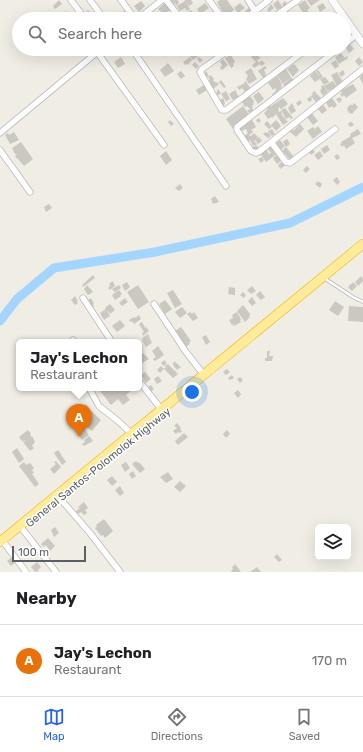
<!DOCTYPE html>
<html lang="en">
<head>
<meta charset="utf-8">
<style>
  :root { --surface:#fff; --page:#f2f2f2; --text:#202124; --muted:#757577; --line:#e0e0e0; --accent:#2563eb }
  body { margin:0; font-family:Rubik,sans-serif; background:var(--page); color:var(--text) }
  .controls { position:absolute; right:12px; bottom:12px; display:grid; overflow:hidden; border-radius:6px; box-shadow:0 4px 16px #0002 }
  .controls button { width:36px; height:36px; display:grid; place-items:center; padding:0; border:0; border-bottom:1px solid var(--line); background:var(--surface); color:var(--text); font:20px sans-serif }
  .scale { position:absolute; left:12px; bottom:10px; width:74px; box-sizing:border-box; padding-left:4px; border:2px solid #5c6065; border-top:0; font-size:11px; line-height:14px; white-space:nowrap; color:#5c6065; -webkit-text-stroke:3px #fff; paint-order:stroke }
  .you { position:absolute; left:192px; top:392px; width:14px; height:14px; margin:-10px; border:3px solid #fff; border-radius:50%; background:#1a73e8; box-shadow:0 0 0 6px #1a73e833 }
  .badge { display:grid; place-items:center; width:26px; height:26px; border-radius:50%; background:var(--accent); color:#fff; font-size:13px; font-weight:700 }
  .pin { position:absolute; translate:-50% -33px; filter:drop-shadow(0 1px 2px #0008) }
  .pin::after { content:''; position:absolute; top:21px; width:14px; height:12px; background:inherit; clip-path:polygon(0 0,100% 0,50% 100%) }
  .popup { position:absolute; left:16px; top:339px; width:126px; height:52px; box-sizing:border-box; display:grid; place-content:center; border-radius:6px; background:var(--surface); filter:drop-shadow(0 1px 3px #0005); font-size:13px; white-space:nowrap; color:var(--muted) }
  .popup b { font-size:15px; color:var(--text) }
  .popup::after { content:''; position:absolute; left:50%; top:100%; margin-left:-8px; border:8px solid transparent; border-top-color:var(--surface) }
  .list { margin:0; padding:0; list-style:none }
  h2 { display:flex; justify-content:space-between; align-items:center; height:52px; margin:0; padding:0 16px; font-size:17px }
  h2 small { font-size:13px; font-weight:400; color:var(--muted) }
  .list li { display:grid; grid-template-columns:26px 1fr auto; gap:12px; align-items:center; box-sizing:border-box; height:72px; padding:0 16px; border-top:1px solid var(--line) }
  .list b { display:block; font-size:15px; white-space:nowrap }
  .list p { margin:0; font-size:13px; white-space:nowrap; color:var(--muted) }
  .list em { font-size:13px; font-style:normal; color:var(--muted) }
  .icon { flex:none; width:22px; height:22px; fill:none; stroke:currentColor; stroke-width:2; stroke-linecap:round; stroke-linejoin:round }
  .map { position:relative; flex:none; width:363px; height:572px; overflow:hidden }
  .search { position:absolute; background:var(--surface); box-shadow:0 4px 16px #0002; left:12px; right:12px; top:12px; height:44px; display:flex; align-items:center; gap:10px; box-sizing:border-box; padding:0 14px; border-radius:22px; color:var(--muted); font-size:15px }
  .sheet { height:124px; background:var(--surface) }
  nav { display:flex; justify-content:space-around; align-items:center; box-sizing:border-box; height:56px; border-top:1px solid var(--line); background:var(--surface); font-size:11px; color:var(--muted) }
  nav a { display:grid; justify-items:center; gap:2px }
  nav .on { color:var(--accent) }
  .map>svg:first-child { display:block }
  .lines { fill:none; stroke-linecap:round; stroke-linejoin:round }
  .river { stroke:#a4d5ff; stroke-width:9 }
  .building { fill:#cac8c1 }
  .service-casing { stroke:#b6b9be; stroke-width:4 }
  .minor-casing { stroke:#b6b9be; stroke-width:7 }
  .tertiary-casing { stroke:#b6b9be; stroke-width:8 }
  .trunk-casing { stroke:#f3ae00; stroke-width:10 }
  .service { stroke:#fff; stroke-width:2.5 }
  .minor { stroke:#fff; stroke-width:5.5 }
  .tertiary { stroke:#fff; stroke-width:7 }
  .trunk { stroke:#ffec9a; stroke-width:9 }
  .labels { text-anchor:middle; stroke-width:3; stroke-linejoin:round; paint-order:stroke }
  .street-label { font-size:11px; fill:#5c6065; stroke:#fff }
</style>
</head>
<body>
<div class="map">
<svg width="363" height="572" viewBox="0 0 363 572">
  <rect width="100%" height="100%" fill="#efede4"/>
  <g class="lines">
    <path class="river" d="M0,321L17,299L54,268L155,252L290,223L363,187"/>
  </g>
  <path class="building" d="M59,0L62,4L55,9L53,6Z
    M171,0H178L179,3L176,6L175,3L173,4Z
    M184,0H191L193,3L189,6Z
    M220,0H227L234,10L225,16L217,2Z
    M278,0L283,8L280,10L279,8L277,10L273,4Z
    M305,0L310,8L307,10L310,13L305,16L298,5Z
    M307,0H320L311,6Z
    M141,1L145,6L139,12L134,6Z
    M185,1L190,9L187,11L185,8L180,11L177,6Z
    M285,1L287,4L284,7L282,4Z
    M166,2L171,10L161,15L159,13L162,10L160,11L158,9Z
    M205,3L209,8L200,14L197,9Z
    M240,3L245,8L240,11L242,13L240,15L234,8Z
    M323,3L326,8L320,12L317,6Z
    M271,4L274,8L269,12L267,10Z
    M249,8L252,12L248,15L245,11Z
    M88,10L90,12L87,15L85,13Z
    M126,10L130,15L124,19H118L117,17L121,16L120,14Z
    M191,10L196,17L192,19H185L183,16Z
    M66,11L69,15L64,18L61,14Z
    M213,11L217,16L215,18L211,13Z
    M258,13L262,19H253L252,18Z
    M328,13L330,17L326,19L324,15Z
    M204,14L207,18L201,19L200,17Z
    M350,44L354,49L349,53L346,48Z
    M191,49H198L201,54L193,60L187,52Z
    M248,49H258L259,51L252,55L251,54L252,53L251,51L248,52L247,50Z
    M330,49H335L328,56L325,53Z
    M341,53L345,58L347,56L348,58L339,64L335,57Z
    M255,54L261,58L257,60L259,63L262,60L265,64L261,66L260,64L254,68L252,65L256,62L251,57Z
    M231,55L235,62L233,64L234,66L231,68L225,58Z
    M121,57L125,64L118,68L114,62Z
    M190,57L192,60L188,65L187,64L185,65L183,62Z
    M199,57L203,60L200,63L197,59Z
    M359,57L363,62L359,66L355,61Z
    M223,59L228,65L222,70L220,68L222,65L220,62Z
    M336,60L339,66L335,69L331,63Z
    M195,62L199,66L196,69L192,65Z
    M168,63L174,71L165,77L160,70Z
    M294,64L299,70L293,77L287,69Z
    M265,66L267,68L264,70L267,77L264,79L258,71Z
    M251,68L257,79L249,84L246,79L248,76L245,72Z
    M286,69L291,77L283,84L277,75Z
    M318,70L323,77L321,78L316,71Z
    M343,70L345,74L341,77L339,73Z
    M181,71L185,76L181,79L177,74Z
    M206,71L209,76L205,78L203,75Z
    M315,71L321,78L315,82L310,76Z
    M337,72L343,82L337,86L331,75Z
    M363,74V84L359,77Z
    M211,75L214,79L213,81H214L216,83L217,82L219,84L213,89L208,81L210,80L208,77Z
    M277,76L282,84L281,85L282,87L278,91L279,93L274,97L272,94L275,92L276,89L275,88L273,90L268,83Z
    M291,77L294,81L286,88L283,85Z
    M325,77L329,82L324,85L320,79Z
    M221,80L226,87L224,88L219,82Z
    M246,81L250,88L245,92L242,88L239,90L237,87L245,83L244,82Z
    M333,81L337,87L328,91L324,86Z
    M353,84L357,90L346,98L344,95L342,97L340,94L342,93L340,91Z
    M204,85L207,90L199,95L196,90Z
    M323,85L328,92L323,96L320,91L322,88L321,86Z
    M218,89L221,93L217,96L216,94Z
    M235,90L239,97L233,100L229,94Z
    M226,91L230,99L226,101L221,94Z
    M314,91L321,98L316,102L311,96L313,94L312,93Z
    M259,92L264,99L258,104L253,96Z
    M250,96L254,101L253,102L254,104L252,106L253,107L252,108L254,112L252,114L250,112L249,113L247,111L250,109L247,106L245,107L242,102Z
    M311,96L312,100L309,102L307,99Z
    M340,97L342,100L339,103L336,99Z
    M223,98L225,102H224L225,104L223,106L220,100Z
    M283,98L288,104L281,109L279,107L278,108L279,109L278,110L279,112L281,111L282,114H281L288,122L283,125L276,114L272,118L271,117L268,119L264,113L268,109L267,108L270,105L275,113L271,106Z
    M332,98L337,105L334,108L332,106L329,108L326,102Z
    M300,100L302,103L298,106L296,103Z
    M292,103L296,111L291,114L288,108Z
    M354,103L358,107L352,114L351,113L350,114L347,110L348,109L347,108L351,104L352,106Z
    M323,105L327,110L322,114L318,109Z
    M243,106L250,116L233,129L226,119Z
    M285,108L293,118L291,119L289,117L286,119L281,110Z
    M311,112L318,121L313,125L306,116Z
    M259,118L261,121L258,123L256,120Z
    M170,120L174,124L171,126L168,122Z
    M252,120L256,127L253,129H251L253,132L249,135L251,136L254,133L258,137L254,141L257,144L253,146L250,140L247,142L242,138L248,133L246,129L239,132L237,130Z
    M276,120L281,126L276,131L271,125Z
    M267,121L272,127L269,129L264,124Z
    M350,122H352L354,125L350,127L348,124Z
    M300,124L304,129L296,137L289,131L292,129L293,131Z
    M318,126L322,132L319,134L315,129Z
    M313,127L319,134L313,139L307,131Z
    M272,129L275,134L272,136L268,131Z
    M358,129L361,134L352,138L355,143L346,149L344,145L342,147L340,144L342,143L341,142L351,136L350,134Z
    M14,132L19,140L10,144L5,135L8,133L9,135Z
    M266,132V133L268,132L271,136L268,138L263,134Z
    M259,137L262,141L258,144L255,140Z
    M287,139L290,144L286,147L283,142Z
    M280,140L285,146L281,150L276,143Z
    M21,142L33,159L24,166L18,159L19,158L17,159L15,156L17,154H15L12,148Z
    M272,144L277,154L266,162L260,153L266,149L269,154L271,153L267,148Z
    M256,145L259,148L256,151L252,148Z
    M327,145L330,150L324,154L321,149Z
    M286,147L295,158L291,161L282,151Z
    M312,148L315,152L311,155L308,151Z
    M166,151L172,160L166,165L160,156Z
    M320,151L323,156L318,160L314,155Z
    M278,154L282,160L277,164L273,158Z
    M338,154L340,158L337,160L334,156Z
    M262,157L264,160L261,163L258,159Z
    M283,161L286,165L280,169L278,165Z
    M307,166L310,169L306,173L303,170Z
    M337,177L340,182L337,185L333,180Z
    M318,181L322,184L320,188L315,184Z
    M180,184L183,188L179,191L175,188Z
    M215,196L219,202L213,204L211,199Z
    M49,204L52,208L46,212L44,207Z
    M93,275L95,278L83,287L82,285Z
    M361,276L363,279V281L358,286L355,282Z
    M113,281L115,286L110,290L108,288L110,286L109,284Z
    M127,282L130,287L125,291L122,285Z
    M353,282L357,286L352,291L348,287Z
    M87,285L93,292L88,295L84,289Z
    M119,285L121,288L115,292L112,289Z
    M138,285L149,302L138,309L127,292Z
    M252,286L256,291L251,294L247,290Z
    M229,287L235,288V295L228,294Z
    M119,290L122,294L120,295L121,296L115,300L112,295Z
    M173,290L182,304L175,308L167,293Z
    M260,291L265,297L261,300L256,295Z
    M243,292L246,295L244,298L240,295Z
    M75,296L78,301L77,302L78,303L75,305L71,300Z
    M252,297L256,303L252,306L248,301Z
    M91,298L94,303L93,304L94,306L91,308L87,301Z
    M125,298L128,302L122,306L119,303Z
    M165,300L172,309L165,314L159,304Z
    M335,301L344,307L338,316L329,310Z
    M110,304L115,310L110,314L105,308Z
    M243,305L250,314L249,316L250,317L245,322L237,311Z
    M349,306L363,307V322L348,321Z
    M182,307L187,313L180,318L175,312Z
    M106,309L110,316L104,320L100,313Z
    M190,312L192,314L194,312L198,318L193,321L187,314Z
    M237,312L241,319L240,320L241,322L234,326L233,325L235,323L232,325L229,320L233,318L232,315Z
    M139,315L141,319L134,324L132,321L130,322L129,320L134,317L135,318Z
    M120,320L125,326L117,332L112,326Z
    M142,322L145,327L142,329L139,324Z
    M146,327L149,331L143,336L142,333L144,332L142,329Z
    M181,327L191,341L189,342L190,344L185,347L175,331Z
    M148,334L152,343L146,347L142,340L143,339L142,338Z
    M206,335L210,342L206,345L202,337Z
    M158,346L164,355L155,361L153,359L156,357L152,351Z
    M267,351H270L269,356H273L272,361H265V358H267Z
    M143,353L149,359L139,365V357H141L140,355Z
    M164,360L167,363L164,366L161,363Z
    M174,361L181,367L177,370L173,365Z
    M168,364L178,374L173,378L164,369L166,367L165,366Z
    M161,366L164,369L160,373L157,370Z
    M227,369L230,372L226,375L223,372Z
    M145,372L151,379L146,383L141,375Z
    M232,375L234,378L230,380L228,378Z
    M158,376L162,381L157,384L154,379Z
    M240,377L243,380L240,383L237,379Z
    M151,385L154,389L149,393L146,388Z
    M98,388H132L133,389L126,395L130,400L123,405L118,399L111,405Z
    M238,390L241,394L238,398L234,393Z
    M86,404L90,409L83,415L79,409Z
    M70,410L76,418L73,420L67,412Z
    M90,410L101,420L92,431L81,422Z
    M76,418L89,435L82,440L70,422Z
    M177,423L181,428L180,429L182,431L180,433L178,432L176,434L173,431L177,428L174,426Z
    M28,430L31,434L30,435L31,437L32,436L35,442L32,446L34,448L30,451L23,442L26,440L22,441L19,437Z
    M227,430L230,434L226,438L223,434Z
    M184,433L188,437L178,445L175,441Z
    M89,436L93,441L84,446L82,444L85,442L84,440Z
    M17,448L24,459L19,463L12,452Z
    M58,450L66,462L62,465L54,453Z
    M56,461L61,467L54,474L50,469L56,464L54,462Z
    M136,461L138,463L139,462L145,469L140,473L132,464Z
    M24,462L26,465L30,463L34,468L32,470L34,473L32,474L39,484L35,487L19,466Z
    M126,462L130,468L125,472L121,465Z
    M133,471L136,476L132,479L129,474Z
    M168,472L173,479L166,483L160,477Z
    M112,476L117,482L112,486L107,480Z
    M180,481L186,486L180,492L174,487Z
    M120,486L124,493L120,496L115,490Z
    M84,502L88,508L85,510L87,513L84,515L81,512L78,514L76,511L80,508L78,507Z
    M104,519L113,531L105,538L103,535L101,536L95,528L97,527L96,525Z
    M55,527L59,533L54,537L51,530Z
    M48,538L55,546L50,551L46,545L44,547L41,544Z
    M277,554L282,560L279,562L274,557Z
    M12,557L16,562L11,566L7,561Z
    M37,562L41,567L38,570L39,571L35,572L31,567Z
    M235,564L241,572H232L231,571L233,569L232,567Z
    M257,567L261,572H250Z"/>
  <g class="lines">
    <defs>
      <path id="service" d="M327,280L353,297L363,302"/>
      <path id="minor" d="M71,0L85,19
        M90,0L104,19
        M121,0L135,19
        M166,0L181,19
        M209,0L223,19
        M248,0L255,11
        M138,19L162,0
        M245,19L269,0
        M271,19L298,0
        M344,45L356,35
        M132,49L226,186
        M230,49L202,69L200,72L222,110H226L307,49
        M338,49L237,127V130L251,151L256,153L260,151L363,69
        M97,52L164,145
        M0,133L101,49
        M271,142L286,162L290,163L335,129
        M0,150L30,192
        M83,298L112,342
        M154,304L186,352L204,375
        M73,340L74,342
        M139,381L162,410
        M89,388L99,406L118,421L132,434
        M57,495L90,533L120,572
        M20,526L56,572
        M2,540L26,572"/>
      <path id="tertiary" d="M332,0L363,44"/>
      <path id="trunk" d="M0,542L363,244"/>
    </defs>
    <use href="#service" class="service-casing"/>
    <use href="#minor" class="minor-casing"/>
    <use href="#tertiary" class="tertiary-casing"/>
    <use href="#trunk" class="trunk-casing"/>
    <use href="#service" class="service"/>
    <use href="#minor" class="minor"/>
    <use href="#tertiary" class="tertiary"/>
    <use href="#trunk" class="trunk"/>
  </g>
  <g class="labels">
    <g class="street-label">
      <text transform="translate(98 467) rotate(-39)" y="4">General Santos-Polomolok Highway</text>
    </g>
  </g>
</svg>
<div class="controls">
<button><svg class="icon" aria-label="layers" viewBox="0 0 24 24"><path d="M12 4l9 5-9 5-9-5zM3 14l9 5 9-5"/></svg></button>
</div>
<div class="scale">100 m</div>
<div class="you"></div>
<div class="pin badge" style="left:79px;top:437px;background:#e8710a">A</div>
<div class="popup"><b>Jay's Lechon</b>Restaurant</div>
<div class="search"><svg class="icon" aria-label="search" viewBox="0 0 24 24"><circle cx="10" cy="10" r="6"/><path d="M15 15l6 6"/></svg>Search here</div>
</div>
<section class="sheet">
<h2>Nearby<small></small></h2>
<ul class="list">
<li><span class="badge" style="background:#e8710a">A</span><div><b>Jay's Lechon</b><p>Restaurant</p></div><em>170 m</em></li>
</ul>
</section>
<nav>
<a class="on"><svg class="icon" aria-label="map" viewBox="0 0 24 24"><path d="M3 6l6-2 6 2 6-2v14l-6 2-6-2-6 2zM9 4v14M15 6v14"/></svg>Map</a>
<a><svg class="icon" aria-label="directions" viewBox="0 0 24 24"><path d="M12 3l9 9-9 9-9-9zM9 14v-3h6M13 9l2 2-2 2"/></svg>Directions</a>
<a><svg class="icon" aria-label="saved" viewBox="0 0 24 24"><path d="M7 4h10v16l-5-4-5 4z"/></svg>Saved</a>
</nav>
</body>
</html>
